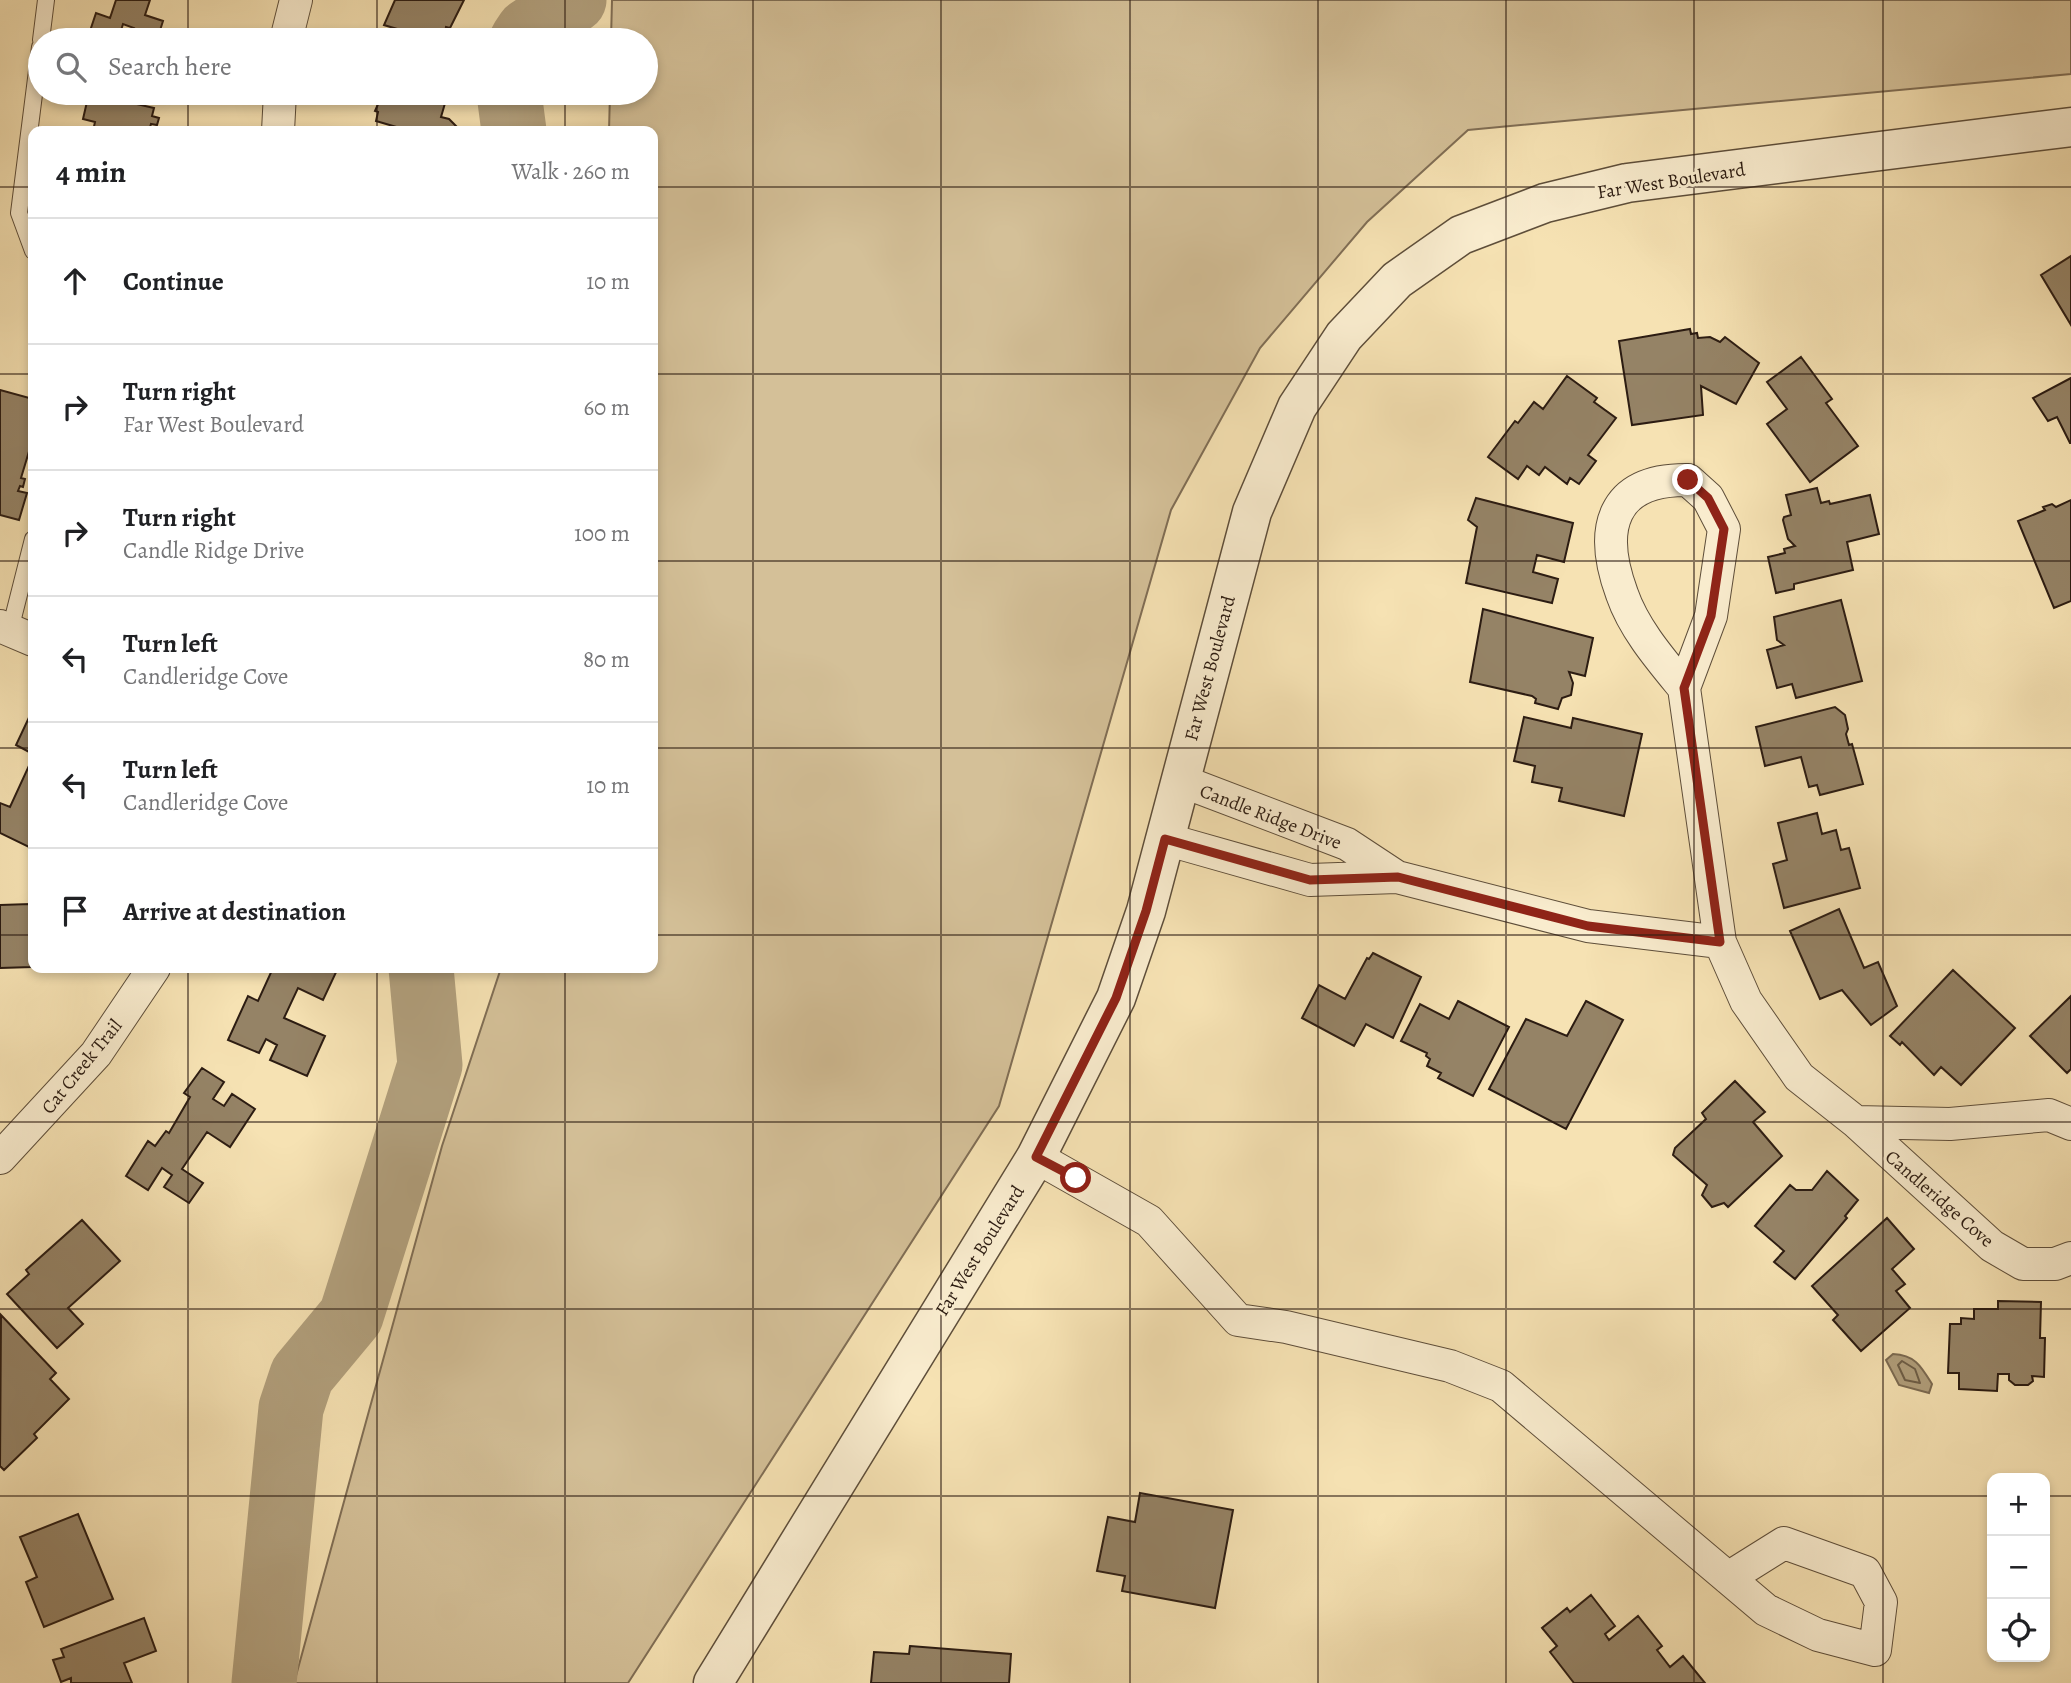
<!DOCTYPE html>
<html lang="en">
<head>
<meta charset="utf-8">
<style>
  :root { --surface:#fff; --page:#f6f6f6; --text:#202124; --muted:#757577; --line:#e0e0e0 }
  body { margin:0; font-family:Alegreya,serif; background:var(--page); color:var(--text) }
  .controls { position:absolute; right:21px; bottom:21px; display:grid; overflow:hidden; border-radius:14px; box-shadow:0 4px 10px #0003 }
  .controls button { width:63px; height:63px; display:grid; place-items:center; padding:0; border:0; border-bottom:2px solid var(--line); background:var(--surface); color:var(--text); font:35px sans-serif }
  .stop { position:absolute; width:21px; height:21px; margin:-16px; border:5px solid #8f2418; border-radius:50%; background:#fff }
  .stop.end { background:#8f2418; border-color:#fff; box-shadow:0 2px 7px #0008 }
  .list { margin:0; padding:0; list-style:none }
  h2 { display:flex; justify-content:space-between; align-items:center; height:91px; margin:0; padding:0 28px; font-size:30px }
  h2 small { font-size:23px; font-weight:400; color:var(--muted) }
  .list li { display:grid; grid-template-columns:46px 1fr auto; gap:21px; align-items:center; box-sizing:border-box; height:126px; padding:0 28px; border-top:2px solid var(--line) }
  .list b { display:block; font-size:26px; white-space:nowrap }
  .list p { margin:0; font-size:23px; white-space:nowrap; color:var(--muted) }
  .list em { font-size:23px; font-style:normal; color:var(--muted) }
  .icon { flex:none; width:38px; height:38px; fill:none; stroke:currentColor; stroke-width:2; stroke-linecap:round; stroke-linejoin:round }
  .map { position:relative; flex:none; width:2071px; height:1683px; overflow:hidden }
  .search { position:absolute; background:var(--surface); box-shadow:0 4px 10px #0003; left:28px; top:28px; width:630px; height:77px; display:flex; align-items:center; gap:18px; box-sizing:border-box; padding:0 24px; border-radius:38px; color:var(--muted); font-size:26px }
  .panel { position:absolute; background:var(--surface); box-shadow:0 4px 10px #0003; left:28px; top:126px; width:630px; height:847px; border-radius:14px }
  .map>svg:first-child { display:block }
  .green { fill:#d4c098; stroke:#806e55; stroke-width:2 }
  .water { fill:#b19f7c; stroke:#7c6b52; stroke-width:2 }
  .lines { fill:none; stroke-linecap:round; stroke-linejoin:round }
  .shore { stroke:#6e5e47; stroke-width:2 }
  .river { stroke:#b19f7c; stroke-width:65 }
  .building { fill:#958366; stroke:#2c1c12; stroke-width:2 }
  .service-casing { stroke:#5e4e3a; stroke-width:18 }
  .minor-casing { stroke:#5e4e3a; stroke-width:34 }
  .tertiary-casing { stroke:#5e4e3a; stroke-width:41 }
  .service { stroke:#f9ecce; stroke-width:16 }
  .minor { stroke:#f9ecce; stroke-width:32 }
  .tertiary { stroke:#f9ecce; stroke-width:38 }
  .route { stroke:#8f2418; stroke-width:9 }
  .grid { fill:none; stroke:#2c1c12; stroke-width:2; stroke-opacity:0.55 }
  .labels { text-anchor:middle; stroke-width:6; stroke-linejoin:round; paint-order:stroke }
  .street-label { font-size:19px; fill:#2c1c12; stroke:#f9ecce }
</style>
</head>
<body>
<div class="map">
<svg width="2071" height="1683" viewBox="0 0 2071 1683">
  <rect width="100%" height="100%" fill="#f6e2b3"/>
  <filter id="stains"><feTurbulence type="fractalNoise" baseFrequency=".00286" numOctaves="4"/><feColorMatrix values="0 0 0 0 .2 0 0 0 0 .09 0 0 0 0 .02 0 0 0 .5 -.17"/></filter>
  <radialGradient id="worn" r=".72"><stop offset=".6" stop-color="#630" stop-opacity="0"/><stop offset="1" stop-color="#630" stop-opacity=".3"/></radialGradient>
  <path class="green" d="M612,0H2071V74L1468,130L1367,222L1260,348L1171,510L999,1106L628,1683H294L442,1146L501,968H653V131H609L610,93H646V40H611Z"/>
  <path class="water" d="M1893,1354C1915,1355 1921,1366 1932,1384L1929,1393L1899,1385L1886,1360Z"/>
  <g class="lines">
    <path class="shore" d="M1902,1361L1915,1369L1920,1383L1905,1380L1898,1365Z"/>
    <path class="river" d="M522,40L528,31L574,0
      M509,93L514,131
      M264,1683L291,1408L302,1375L351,1316L430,1065L421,968"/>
  </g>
  <path class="building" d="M116,0H150L145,15L163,21L157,40H130L134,28L123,24L118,40H87L96,13L110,18Z
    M395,0H464L450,28L446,27L444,38L439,40H423L417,35L384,25Z
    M89,93L154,108L152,116L159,118L157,125L151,124L149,131H93L95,122L83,119Z
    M383,93H448L441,117L449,119L461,131H410L376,121L378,112L375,111Z
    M2071,256V325L2041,275Z
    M1690,329L1691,334L1697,333L1698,338L1710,337L1720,342L1725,337L1759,363L1736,404L1701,386L1703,415L1632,425L1619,341Z
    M1801,357L1832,399L1826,403L1858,446L1810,482L1767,424L1787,409L1767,382Z
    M1567,376L1597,398L1594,402L1616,418L1588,455L1596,461L1579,484L1570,478L1567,484L1545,467L1539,475L1527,466L1518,479L1488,457L1515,421L1518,423L1534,402L1543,409Z
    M2071,378V443H2070L2057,417L2048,421L2033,398Z
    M0,390L33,399V438L21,478L25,479L23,487L20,486L18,491L27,493L19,520L0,515Z
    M1817,488L1821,503L1829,501L1830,504L1870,495L1879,534L1847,542L1853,570L1794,584V589L1776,593L1768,557L1785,553L1784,549L1795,546L1788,539L1783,520L1784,517L1791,515L1786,495Z
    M1476,498L1573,523L1564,562L1537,555L1533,572L1558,579L1552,603L1466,583L1477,527L1468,520Z
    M2071,500V601L2054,608L2018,521L2045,510L2043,507L2052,504L2056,507Z
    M1841,600L1862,681L1796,698L1792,684L1777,688L1767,650L1784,645L1777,640L1774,617Z
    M1483,609L1593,638L1585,676L1569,672L1573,683L1571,695L1562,698L1558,709L1535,703L1536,699L1532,696L1470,682Z
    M1835,707L1845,715L1848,729L1846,734L1849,745L1852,744L1863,784L1820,795L1817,785L1809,787L1801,757L1765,766L1756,727Z
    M33,709V754L16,745Z
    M1524,717L1571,728L1573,718L1642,734L1624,816L1559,801L1562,788L1532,782L1535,766L1514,761Z
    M33,757V849L0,833V803L10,807Z
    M1817,813L1822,834L1836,830L1841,850L1849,848L1860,888L1784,908L1773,864L1787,860L1778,823Z
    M30,904L32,967L0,968V905Z
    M1839,909L1864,968L1878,962L1897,1006L1871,1025L1842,990L1820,999L1790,931Z
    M1373,953L1421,977L1393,1038L1366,1024L1354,1046L1302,1018L1319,985L1345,999L1367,958L1369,959Z
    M273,968H338L323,1000L298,988L284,1018L325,1036L307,1076L270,1060L277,1045L266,1039L259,1053L228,1040L248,996L258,1001Z
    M1953,970L2015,1028L1961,1085L1941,1067L1934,1075L1902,1042L1900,1045L1890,1036Z
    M2071,996V1069L2067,1073L2030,1036Z
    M1458,1001L1509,1027L1473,1096L1438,1078L1441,1073L1427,1066L1430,1059L1426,1056L1427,1053L1401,1041L1420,1004L1449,1019Z
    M1586,1001L1623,1020L1566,1129L1489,1089L1526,1019L1567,1036Z
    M202,1068L224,1082L213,1099L224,1106L232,1094L255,1109L230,1147L207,1132L182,1169L203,1183L189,1203L164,1187L172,1175L162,1168L148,1190L126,1176L148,1141L155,1146L166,1131L169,1133L190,1097L184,1093Z
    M1735,1081L1765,1112L1753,1122L1782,1156L1728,1207L1724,1203L1712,1207L1702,1195L1707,1185L1673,1155L1675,1148L1706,1119L1702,1113Z
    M1827,1171L1858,1200L1845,1216L1847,1218L1795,1279L1774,1262L1784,1251L1755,1226L1790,1185L1796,1190H1812Z
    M1887,1218L1914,1249L1892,1269L1905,1284L1896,1291L1910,1308L1861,1351L1833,1320L1838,1315L1812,1286Z
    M82,1220L120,1261L68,1308L83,1324L57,1348L7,1294L29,1274L26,1270Z
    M1998,1301L2041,1302L2040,1338H2045L2044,1377L2032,1376L2033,1381L2028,1385H2015L2009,1380V1374H1998L1997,1391L1959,1389V1373H1948L1950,1324H1961V1318L1974,1319V1309H1998Z
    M1,1315L56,1373L50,1379L69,1399L34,1434L37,1438L4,1470L0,1466Z
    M1140,1493L1233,1510L1215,1608L1122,1591L1125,1576L1097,1571L1108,1517L1135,1522Z
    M78,1514L113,1599L44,1627L26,1582L37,1577L20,1537Z
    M1591,1595L1615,1626L1605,1634L1609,1640L1638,1616L1662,1646L1657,1650L1670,1667L1683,1656L1705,1683H1574L1550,1652L1557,1646L1542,1628L1567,1608L1570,1612Z
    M144,1618L156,1651L124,1663L132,1683H71V1678L61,1682L53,1660L64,1657L61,1649Z
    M910,1646L1011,1654L1009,1683H871L874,1652L909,1654Z"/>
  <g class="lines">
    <defs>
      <path id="service" d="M41,40L46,0
        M33,251L19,213L40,47
        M10,630L33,539"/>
      <path id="minor" d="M286,40L296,0
        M278,131L280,93
        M0,626L33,640
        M1684,688C1661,660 1634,629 1622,594C1598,529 1611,479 1688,480L1708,498L1724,529L1711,616L1684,688L1720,942L1746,1001L1799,1077L1856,1122L1992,1246L2023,1264H2055L2071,1258
        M1179,780L1347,844L1397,877
        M1165,839L1310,880L1397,877L1588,926L1720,942
        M1856,1122L1950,1124L2049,1115L2071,1124
        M1036,1157L1149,1221L1238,1320L1286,1327L1450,1366L1501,1386L1766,1610L1818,1635L1875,1650L1881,1602L1865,1572L1784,1543L1728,1578
        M0,1158L96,1054L154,968"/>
      <path id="tertiary" d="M713,1683L1036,1157L1116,998L1146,911L1252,512L1297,407L1344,336L1397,280L1461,235L1545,203L1627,183L2071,127"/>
    </defs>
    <use href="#service" class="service-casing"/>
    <use href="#minor" class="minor-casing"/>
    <use href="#tertiary" class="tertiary-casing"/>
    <use href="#service" class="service"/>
    <use href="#minor" class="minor"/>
    <use href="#tertiary" class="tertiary"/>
  </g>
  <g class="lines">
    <path class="route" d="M1076,1178L1036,1157L1116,998L1146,911L1165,839L1310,880L1398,877L1588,926L1720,942L1684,688L1711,616L1724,529L1708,498L1688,480"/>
  </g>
  <path class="grid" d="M188,0V40M377,0V40M565,0V40M753,0V1683M941,0V1683M1130,0V1683M1318,0V1683M1506,0V1683M1694,0V1683M1883,0V1683M188,93V131M377,93V131M565,93V131M0,187H33M653,187H2071M0,374H33M653,374H2071M0,561H33M653,561H2071M0,748H33M653,748H2071M0,935H33M653,935H2071M188,968V1683M377,968V1683M565,968V1683M0,1122H2071M0,1309H2071M0,1496H1992M2045,1496H2071"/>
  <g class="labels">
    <g class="street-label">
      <text transform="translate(1671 180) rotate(-9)" y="7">Far West Boulevard</text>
      <text transform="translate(1209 668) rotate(-75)" y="7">Far West Boulevard</text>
      <text transform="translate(1271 816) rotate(21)" y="7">Candle Ridge Drive</text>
      <text transform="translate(81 1066) rotate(-51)" y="7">Cat Creek Trail</text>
      <text transform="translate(1940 1198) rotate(41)" y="7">Candleridge Cove</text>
      <text transform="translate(979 1250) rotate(-58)" y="7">Far West Boulevard</text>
    </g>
  </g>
  <rect width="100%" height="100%" filter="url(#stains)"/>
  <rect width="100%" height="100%" fill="url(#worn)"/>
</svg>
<div class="controls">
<button>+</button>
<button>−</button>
<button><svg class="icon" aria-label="locate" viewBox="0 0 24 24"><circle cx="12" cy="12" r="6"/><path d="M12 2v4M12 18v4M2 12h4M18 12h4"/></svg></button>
</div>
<div class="stop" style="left:1076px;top:1178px"></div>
<div class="stop end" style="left:1688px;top:480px"></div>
<div class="search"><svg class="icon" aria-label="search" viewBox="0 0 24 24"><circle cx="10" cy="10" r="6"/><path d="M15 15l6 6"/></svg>Search here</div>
<section class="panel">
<h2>4 min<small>Walk · 260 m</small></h2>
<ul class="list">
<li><svg class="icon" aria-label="ahead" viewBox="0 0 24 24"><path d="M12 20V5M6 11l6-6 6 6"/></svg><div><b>Continue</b></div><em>10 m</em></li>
<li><svg class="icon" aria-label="right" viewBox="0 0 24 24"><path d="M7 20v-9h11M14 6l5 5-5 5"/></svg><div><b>Turn right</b><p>Far West Boulevard</p></div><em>60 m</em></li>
<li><svg class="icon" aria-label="right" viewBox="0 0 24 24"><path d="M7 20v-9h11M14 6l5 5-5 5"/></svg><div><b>Turn right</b><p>Candle Ridge Drive</p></div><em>100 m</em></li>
<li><svg class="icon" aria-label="left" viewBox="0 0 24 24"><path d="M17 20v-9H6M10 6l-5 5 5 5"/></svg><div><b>Turn left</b><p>Candleridge Cove</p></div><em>80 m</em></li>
<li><svg class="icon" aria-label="left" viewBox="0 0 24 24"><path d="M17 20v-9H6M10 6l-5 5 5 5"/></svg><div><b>Turn left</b><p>Candleridge Cove</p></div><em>10 m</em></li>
<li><svg class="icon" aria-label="arrive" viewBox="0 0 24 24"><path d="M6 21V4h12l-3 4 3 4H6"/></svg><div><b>Arrive at destination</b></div></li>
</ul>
</section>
</div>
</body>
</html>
